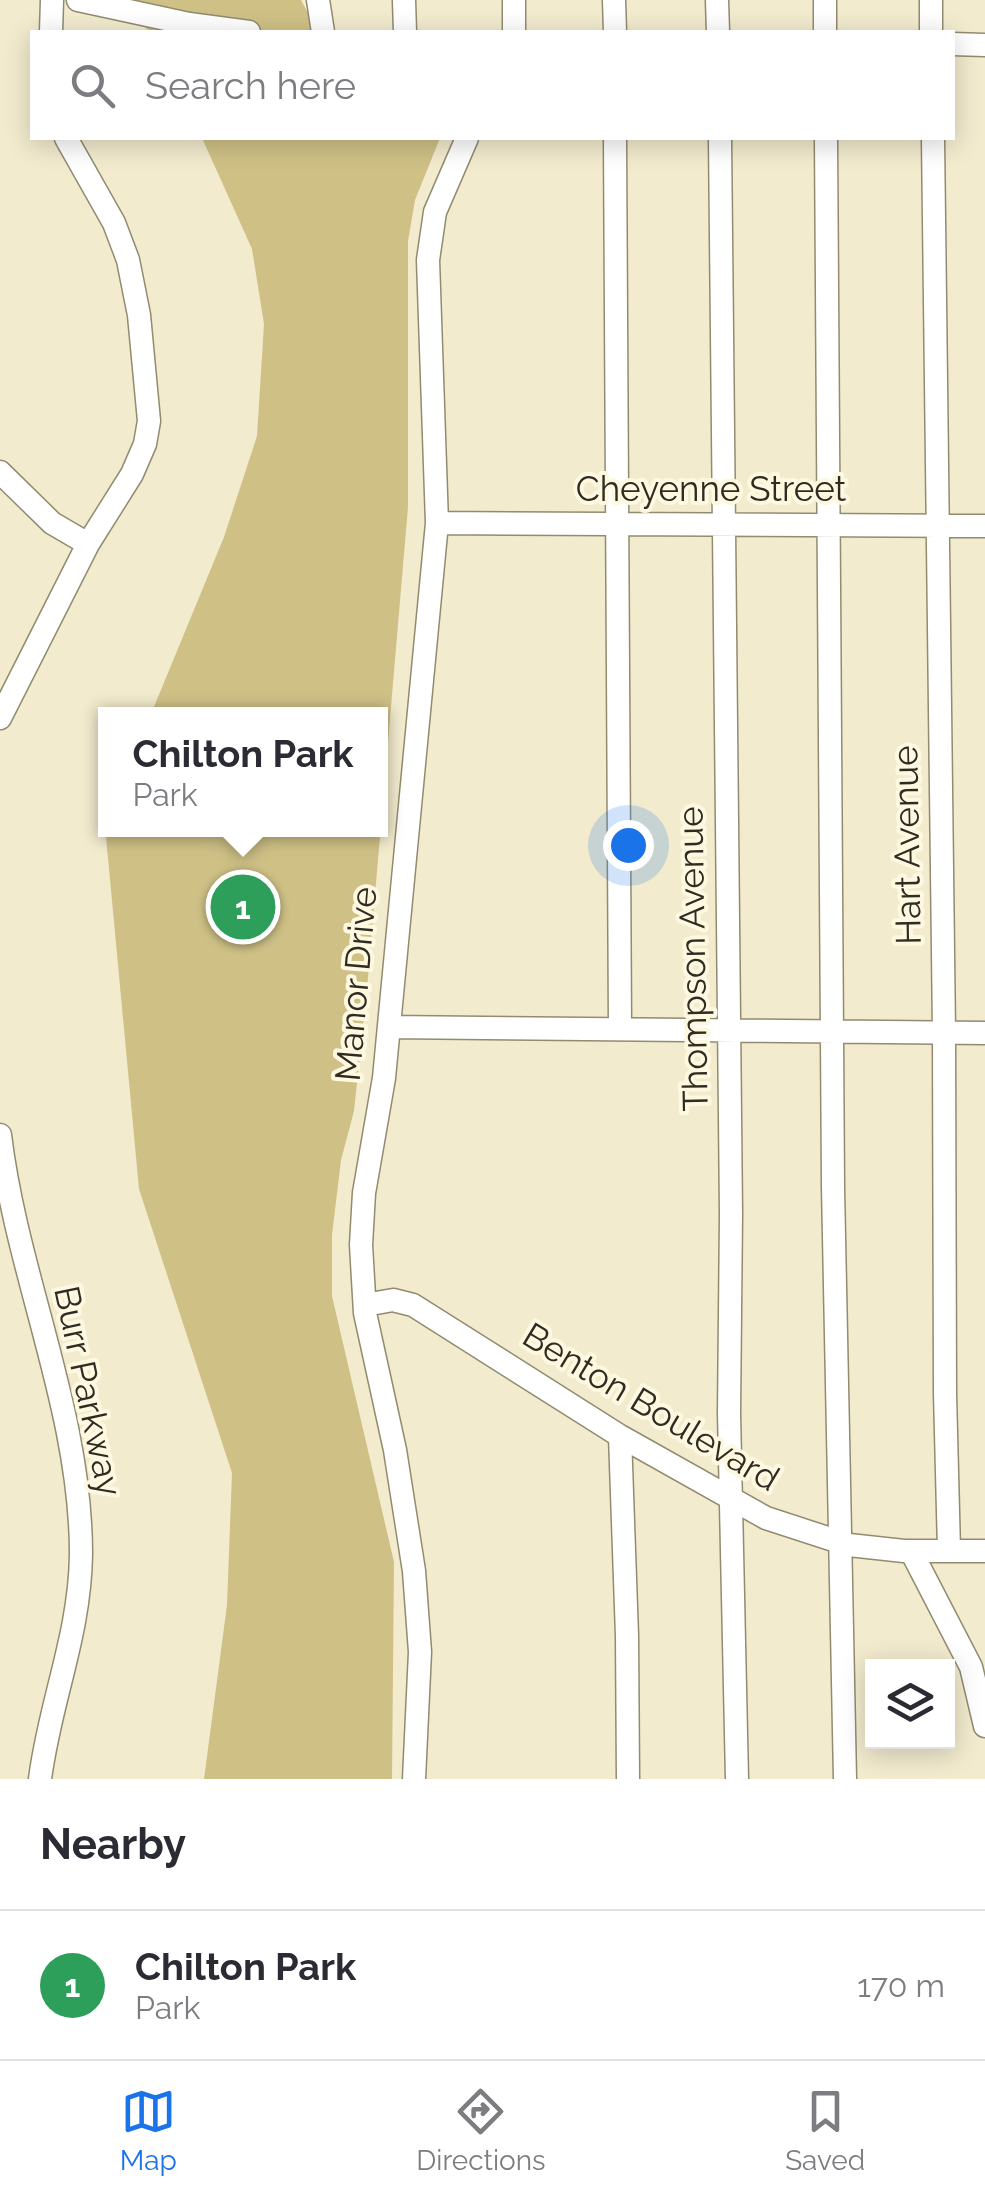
<!DOCTYPE html>
<html lang="en">
<head>
<meta charset="utf-8">
<style>
  :root { --surface:#fff; --page:#f2f2f3; --text:#2b2b33; --muted:#7c7c81; --line:#e1e1e2; --accent:#1a73e8 }
  body { margin:0; font-family:Raleway,sans-serif; background:var(--page); color:var(--text) }
  .controls { position:absolute; right:30px; bottom:30px; display:grid; overflow:hidden; border-radius:0px; box-shadow:0 5px 25px #0003 }
  .controls button { width:90px; height:90px; display:grid; place-items:center; padding:0; border:0; border-bottom:2px solid var(--line); background:var(--surface); color:var(--text); font:50px sans-serif }
  .you { position:absolute; left:628px; top:845px; width:35px; height:35px; margin:-25px; border:8px solid #fff; border-radius:50%; background:#1a73e8; box-shadow:0 0 0 15px #1a73e833 }
  .badge { display:grid; place-items:center; width:65px; height:65px; border-radius:50%; background:var(--accent); color:#fff; font-size:32px; font-weight:700 }
  .pin { position:absolute; translate:-50% -50%; border:5px solid #fff; box-shadow:0 2px 10px #0006 }
  .popup { position:absolute; left:98px; top:707px; width:290px; height:130px; box-sizing:border-box; display:grid; place-content:center; border-radius:0px; background:var(--surface); filter:drop-shadow(0 2px 8px #0005); font-size:32px; white-space:nowrap; color:var(--muted) }
  .popup b { font-size:38px; color:var(--text) }
  .popup::after { content:''; position:absolute; left:50%; top:100%; margin-left:-20px; border:20px solid transparent; border-top-color:var(--surface) }
  .list { margin:0; padding:0; list-style:none }
  h2 { display:flex; justify-content:space-between; align-items:center; height:130px; margin:0; padding:0 40px; font-size:42px }
  h2 small { font-size:32px; font-weight:400; color:var(--muted) }
  .list li { display:grid; grid-template-columns:65px 1fr auto; gap:30px; align-items:center; box-sizing:border-box; height:150px; padding:0 40px; border-top:2px solid var(--line) }
  .list b { display:block; font-size:38px; white-space:nowrap }
  .list p { margin:0; font-size:32px; white-space:nowrap; color:var(--muted) }
  .list em { font-size:32px; font-style:normal; color:var(--muted) }
  .icon { flex:none; width:55px; height:55px; fill:none; stroke:currentColor; stroke-width:2; stroke-linecap:round; stroke-linejoin:round }
  .map { position:relative; flex:none; width:985px; height:1779px; overflow:hidden }
  .search { position:absolute; background:var(--surface); box-shadow:0 5px 25px #0003; left:30px; right:30px; top:30px; height:110px; display:flex; align-items:center; gap:25px; box-sizing:border-box; padding:0 35px; border-radius:0px; color:var(--muted); font-size:38px }
  .sheet { height:280px; background:var(--surface) }
  nav { display:flex; justify-content:space-around; align-items:center; box-sizing:border-box; height:140px; border-top:2px solid var(--line); background:var(--surface); font-size:28px; color:var(--muted) }
  nav a { display:grid; justify-items:center; gap:5px }
  nav .on { color:var(--accent) }
  .map>svg:first-child { display:block }
  .green { fill:#cfc186 }
  .lines { fill:none; stroke-linecap:round; stroke-linejoin:round }
  .minor-casing { stroke:#918b70; stroke-width:25 }
  .minor { stroke:#fff; stroke-width:22 }
  .labels { text-anchor:middle; stroke-width:8; stroke-linejoin:round; paint-order:stroke }
  .street-label { font-size:35px; fill:#2e2b20; stroke:#fef8e1 }
</style>
</head>
<body>
<div class="map">
<svg width="985" height="1779" viewBox="0 0 985 1779">
  <rect width="100%" height="100%" fill="#f2ebce"/>
  <path class="green" d="M123,0H301L318,32H149Z
    M202,138H440L415,200L408,241V507L367,989L354,1111L341,1160L332,1235V1296L394,1562L392,1779H204L227,1605L232,1473L139,1189L105,826L106,830H380V714H151L224,537L257,436L264,324L252,249Z"/>
  <g class="lines">
    <defs>
      <path id="minor" d="M78,0L189,24L249,32
        M318,0L323,32
        M404,0L405,32
        M514,0V32
        M614,0L615,32
        M717,0L718,32
        M825,0V32
        M931,0V32
        M51,32L52,0
        M952,44L985,45
        M615,138L620,1028
        M720,138L731,1214L729,1413L737,1779
        M826,138L833,1187L845,1779
        M933,138L944,1033L945,1393L949,1551
        M0,472L52,523L88,544
        M437,523L985,526
        M0,718L88,544L132,474L145,444L149,421L139,315L128,260L114,223L66,138
        M389,1027L985,1033
        M0,1135C17,1276 81,1410 81,1554C80,1635 50,1701 40,1779
        M365,1305L393,1300L413,1305L620,1436L766,1518L849,1545L904,1551H985
        M620,1436L627,1636L628,1779
        M911,1551L971,1667L985,1726
        M414,1779L420,1652L414,1571L395,1450L365,1313L361,1245L364,1193L384,1078L437,523L428,260L435,212L467,138"/>
    </defs>
    <use href="#minor" class="minor-casing"/>
    <use href="#minor" class="minor"/>
  </g>
  <g class="labels">
    <g class="street-label">
      <text x="711" y="501">Cheyenne Street</text>
      <text transform="translate(907 845) rotate(-91)" y="12">Hart Avenue</text>
      <text transform="translate(693 959) rotate(-91)" y="12">Thompson Avenue</text>
      <text transform="translate(356 984) rotate(-85)" y="12">Manor Drive</text>
      <text transform="translate(88 1391) rotate(78)" y="12">Burr Parkway</text>
      <text transform="translate(651 1407) rotate(31)" y="12">Benton Boulevard</text>
    </g>
  </g>
</svg>
<div class="controls">
<button><svg class="icon" aria-label="layers" viewBox="0 0 24 24"><path d="M12 4l9 5-9 5-9-5zM3 14l9 5 9-5"/></svg></button>
</div>
<div class="you"></div>
<div class="pin badge" style="left:243px;top:907px;background:#2e9e5b">1</div>
<div class="popup"><b>Chilton Park</b>Park</div>
<div class="search"><svg class="icon" aria-label="search" viewBox="0 0 24 24"><circle cx="10" cy="10" r="6"/><path d="M15 15l6 6"/></svg>Search here</div>
</div>
<section class="sheet">
<h2>Nearby<small></small></h2>
<ul class="list">
<li><span class="badge" style="background:#2e9e5b">1</span><div><b>Chilton Park</b><p>Park</p></div><em>170 m</em></li>
</ul>
</section>
<nav>
<a class="on"><svg class="icon" aria-label="map" viewBox="0 0 24 24"><path d="M3 6l6-2 6 2 6-2v14l-6 2-6-2-6 2zM9 4v14M15 6v14"/></svg>Map</a>
<a><svg class="icon" aria-label="directions" viewBox="0 0 24 24"><path d="M12 3l9 9-9 9-9-9zM9 14v-3h6M13 9l2 2-2 2"/></svg>Directions</a>
<a><svg class="icon" aria-label="saved" viewBox="0 0 24 24"><path d="M7 4h10v16l-5-4-5 4z"/></svg>Saved</a>
</nav>
</body>
</html>
